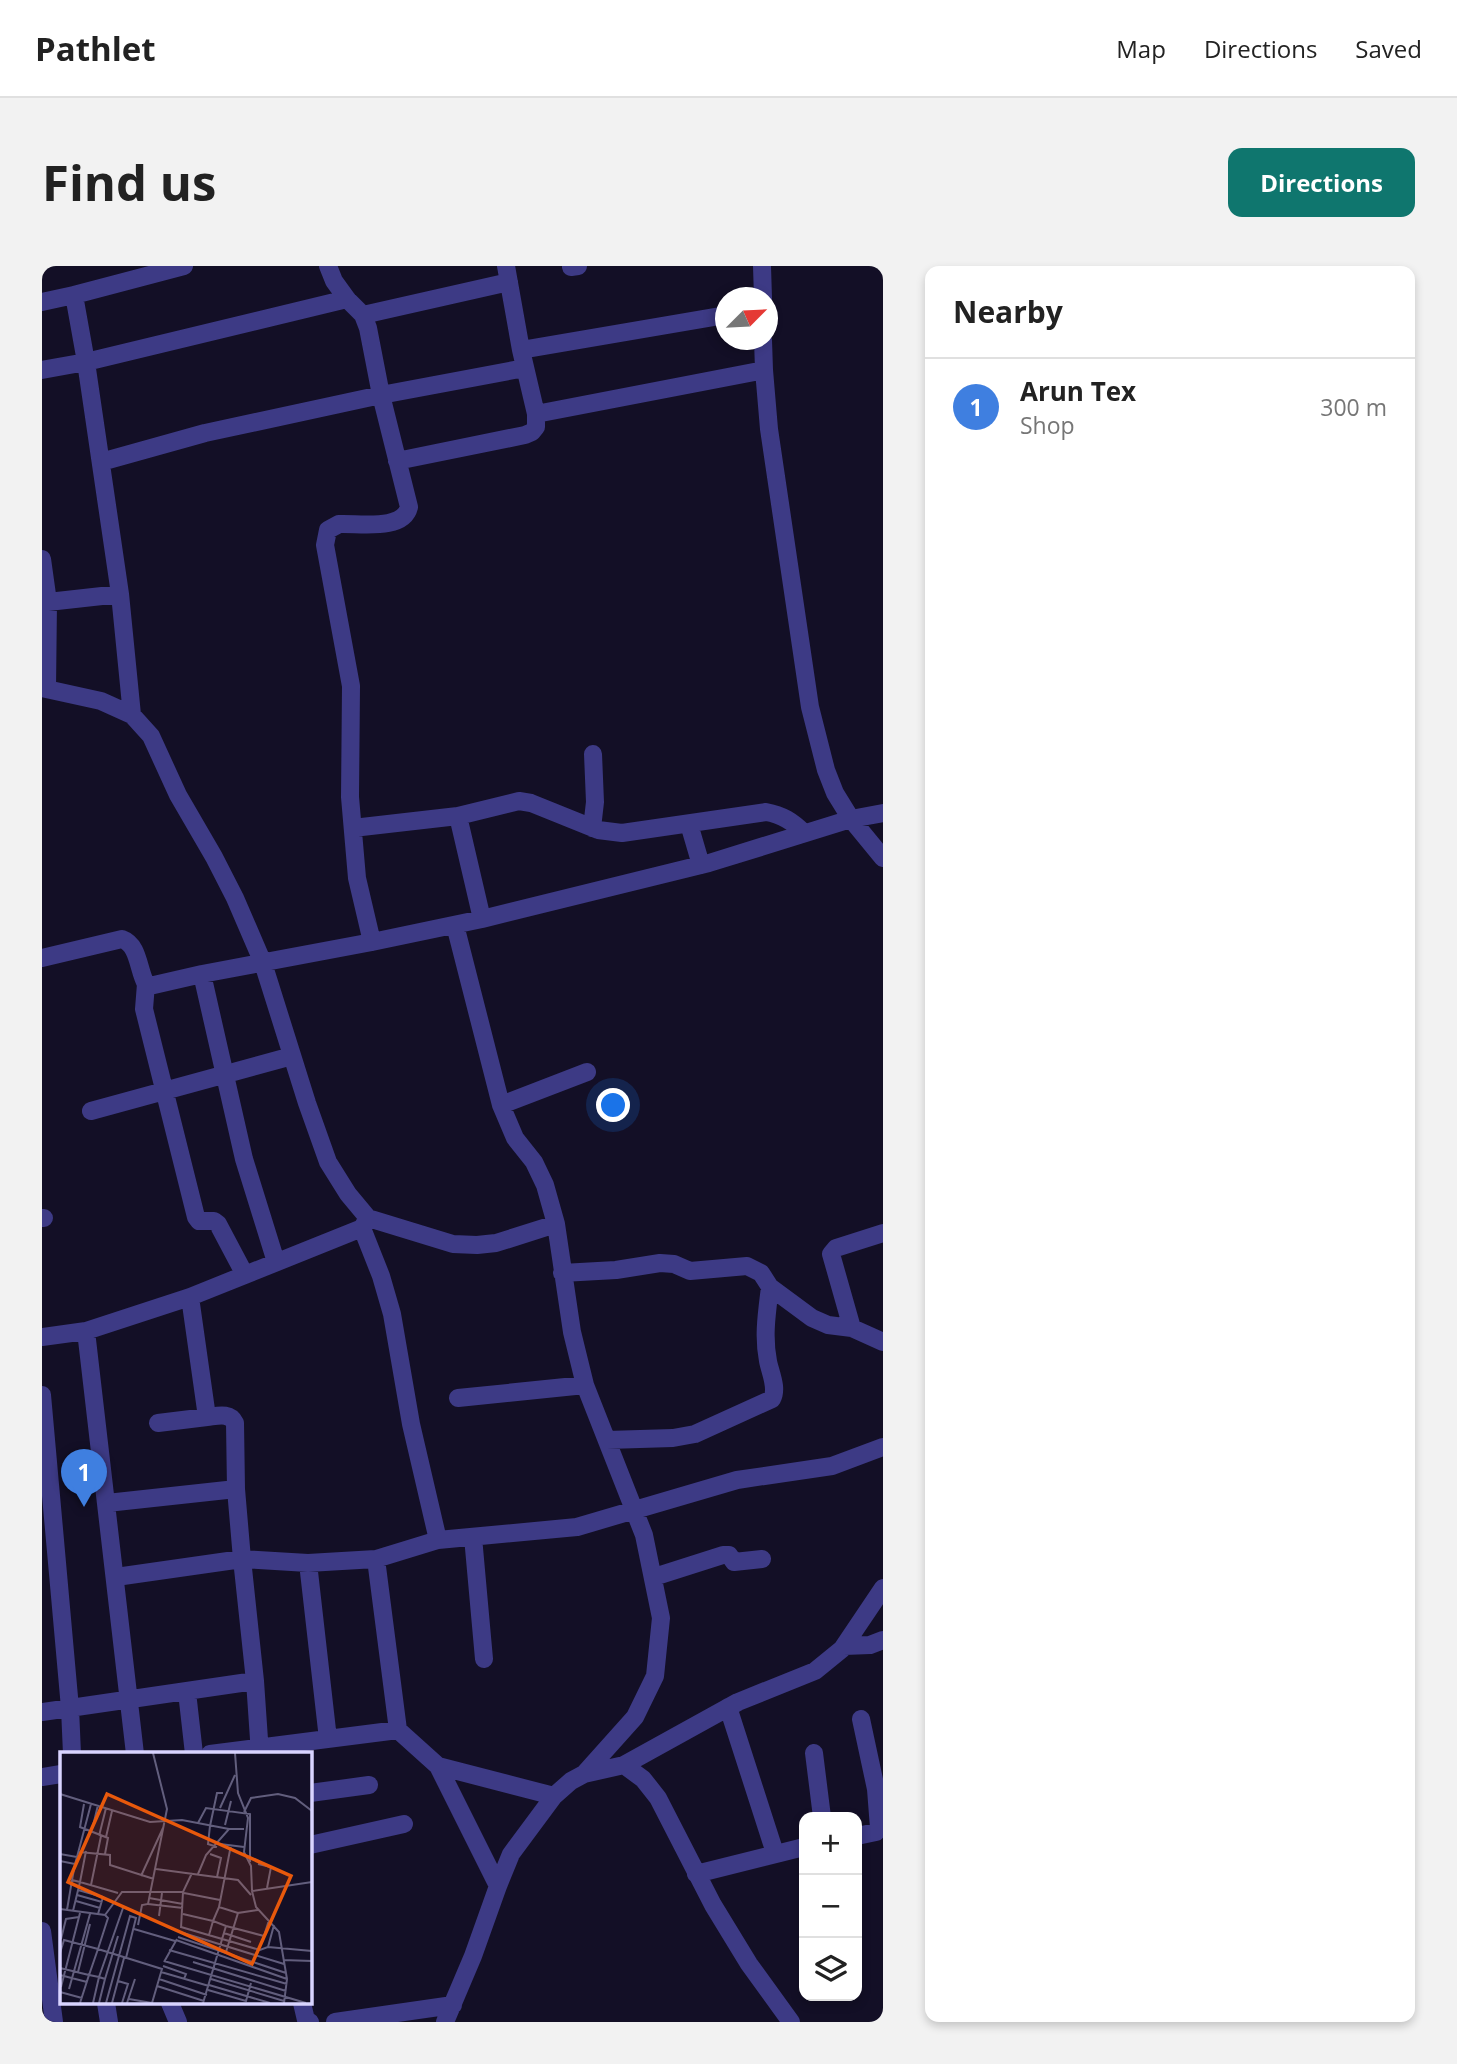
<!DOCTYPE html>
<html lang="en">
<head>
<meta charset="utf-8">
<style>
  :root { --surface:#fff; --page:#f2f2f2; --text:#222; --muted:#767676; --line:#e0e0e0; --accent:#0f766e }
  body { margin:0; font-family:"Open Sans",sans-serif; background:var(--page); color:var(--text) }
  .controls { position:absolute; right:21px; bottom:21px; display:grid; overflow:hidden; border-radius:14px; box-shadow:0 4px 10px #0003 }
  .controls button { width:63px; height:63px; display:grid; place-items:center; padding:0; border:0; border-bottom:2px solid var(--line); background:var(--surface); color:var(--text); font:35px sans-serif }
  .compass { position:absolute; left:673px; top:21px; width:63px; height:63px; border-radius:50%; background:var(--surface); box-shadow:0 4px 10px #0003; rotate:66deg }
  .you { position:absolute; left:572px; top:840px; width:24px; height:24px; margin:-18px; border:5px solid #fff; border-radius:50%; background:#1a73e8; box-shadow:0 0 0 10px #1a73e833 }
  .badge { display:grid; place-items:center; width:46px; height:46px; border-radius:50%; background:var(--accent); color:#fff; font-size:23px; font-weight:700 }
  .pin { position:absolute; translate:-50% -58px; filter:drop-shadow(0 2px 4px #0008) }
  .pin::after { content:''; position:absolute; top:37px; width:24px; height:21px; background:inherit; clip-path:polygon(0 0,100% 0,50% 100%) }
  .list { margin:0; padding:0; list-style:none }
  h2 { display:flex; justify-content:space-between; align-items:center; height:91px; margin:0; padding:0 28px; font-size:30px }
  h2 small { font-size:23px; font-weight:400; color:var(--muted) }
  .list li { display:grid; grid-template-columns:46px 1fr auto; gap:21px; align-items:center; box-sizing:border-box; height:98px; padding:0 28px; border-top:2px solid var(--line) }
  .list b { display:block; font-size:26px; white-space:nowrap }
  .list p { margin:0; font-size:23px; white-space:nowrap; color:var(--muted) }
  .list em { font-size:23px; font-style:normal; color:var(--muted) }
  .icon { flex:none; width:38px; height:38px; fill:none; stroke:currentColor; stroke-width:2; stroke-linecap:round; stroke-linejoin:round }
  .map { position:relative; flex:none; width:841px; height:1756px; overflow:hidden; border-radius:14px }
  header { display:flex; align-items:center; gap:42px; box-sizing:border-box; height:98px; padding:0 35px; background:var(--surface); border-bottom:2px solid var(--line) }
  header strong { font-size:33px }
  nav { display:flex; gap:38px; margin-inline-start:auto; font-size:24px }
  .intro { display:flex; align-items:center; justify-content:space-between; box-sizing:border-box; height:168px; padding:0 42px }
  h1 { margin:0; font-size:49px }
  .button { padding:18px 32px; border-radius:14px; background:var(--accent); color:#fff; font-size:24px; font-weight:700 }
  main { display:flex; gap:42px; padding:0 42px }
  aside { flex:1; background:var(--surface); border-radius:14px; box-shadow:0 4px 10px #0003 }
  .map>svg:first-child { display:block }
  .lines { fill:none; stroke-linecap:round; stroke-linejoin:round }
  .minor { stroke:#3d3a85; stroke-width:18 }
  .inset-road { fill:none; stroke:#625e7d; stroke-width:2 }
  .view { fill:#e8590c; fill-opacity:0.15; stroke:#e8590c; stroke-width:3.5 }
  .inset-edge { fill:none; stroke:#d9d4ff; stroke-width:3.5 }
</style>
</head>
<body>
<header>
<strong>Pathlet</strong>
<nav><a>Map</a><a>Directions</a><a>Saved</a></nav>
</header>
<div class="intro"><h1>Find us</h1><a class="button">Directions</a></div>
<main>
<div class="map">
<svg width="841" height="1756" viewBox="0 0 841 1756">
  <rect width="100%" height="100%" fill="#130f26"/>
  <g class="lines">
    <path class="minor" d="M286,0L292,15L305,33L321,49L326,62L339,129L367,241C361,265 318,257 297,258L286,264L283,279L309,420L308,531L315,612L330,676
      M720,0L721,32
      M529,1L536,0
      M32,29L142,0
      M0,36L32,29L44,96L305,33
      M321,49L467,16
      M721,74L722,104L727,163L768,441L784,504L793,527L809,553L841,592
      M479,84L684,49
      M0,104L44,96L78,328L90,449
      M494,148L722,104
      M355,195L483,169L490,166L494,161V148L479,84L464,0
      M59,196L163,167L339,129L483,102
      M0,293L6,336L0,337
      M0,422L59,435L90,449L109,470L136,529L172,591L193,632L221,697L265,837L286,896L306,928L326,952L411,978L435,979L454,977L514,958
      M5,423L6,336L78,328
      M416,550L440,653
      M647,558L659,599
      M311,562L416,550L477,535L489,537L556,564L580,567L724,546C740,549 750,555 762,567
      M550,562L553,536L551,488
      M413,659L459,839L473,872L492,896L503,919L514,958L530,1066L543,1119L602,1269L619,1352L613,1410L593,1451L542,1508
      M0,692L80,673C97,679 96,704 104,718L112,719L160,708L330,676L440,653L667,597L809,553L841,547
      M160,708L202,893L234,996
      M104,718L102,743L154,951L157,955H172L176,958L203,1009
      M459,839L545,806
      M49,845L250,790
      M0,952H2
      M320,962L339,1010L350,1048L369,1158L396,1274
      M520,1007L574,1004L618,997L632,998L648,1005L705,1000L719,1007L728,1021L770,1052L786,1059L810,1062L841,1076
      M810,1062L789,988L794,982L841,967
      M44,1065L93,1488
      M0,1071L44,1065L148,1031L320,962L326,952
      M0,1129L28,1442L30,1488
      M416,1132L543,1119
      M116,1157L165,1151
      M565,1174L631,1172L653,1168L730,1133C736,1122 728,1106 726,1095C721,1070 725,1046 728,1021
      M65,1237L194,1223
      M431,1271L442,1393
      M334,1293L396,1274L535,1261L695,1214L790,1200L841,1181
      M266,1297L286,1473
      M74,1311L200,1293L194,1223L193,1157C188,1146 175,1150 165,1151L148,1031
      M612,1311L681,1289H687L692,1296L720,1293
      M802,1380L828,1379L841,1374
      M213,1415L200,1293L266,1297L334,1293L356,1464
      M145,1426L152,1488
      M686,1441L733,1587
      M0,1446L213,1415L218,1488
      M772,1487L780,1551
      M168,1488L356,1464L396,1500L456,1620
      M582,1499L696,1436L773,1405L800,1383L841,1322
      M396,1500L512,1530
      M0,1511L19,1508
      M268,1527L327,1519
      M815,1570L834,1566L837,1562L834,1523L819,1453
      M268,1579L362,1558
      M654,1608L762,1581
      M0,1665L12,1756
      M64,1737L67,1756
      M128,1737L136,1756
      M260,1737L264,1754L268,1756
      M293,1756L411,1739
      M403,1756L431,1690L456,1620L469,1588L512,1530L529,1515L542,1508L582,1499L601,1513L616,1532L671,1639L707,1698L749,1756"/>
  </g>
  <g transform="translate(18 1486)">
    <rect width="252" height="252" fill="#130f26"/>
    <path class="inset-road" d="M175,1L178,41L188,66L184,100L191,114L192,138M0,42L90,70L122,68L169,77M24,52L20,75L48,86L45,102M160,56L175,23M184,60L191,46L218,42L235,46L252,59M138,71L146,56L190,62V110M165,73L171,49M33,74L38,53M39,84L46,56M46,85L52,59M160,92L184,95M157,95L148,92L150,74L157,41H163M19,100L50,103V113L94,127M0,102L17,105L15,112M150,102L161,106L157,125M17,105L31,52M0,109L15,112L12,128M198,112L211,115L207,136M96,117L178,128L191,143M138,122L146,103L169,77H184M81,124L103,76M31,133L41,84M18,138L43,145L38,162M124,141L160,148M17,143L42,150M89,146L123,152M16,149L40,156M88,152L123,156M159,155L171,93M0,157L45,163L48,166L38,197L102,217L92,251M7,158L12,128L20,130L26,99M13,159L20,130L58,141M123,162L153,169L149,183M45,163L62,140H123L132,121M99,164L102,141M78,173L82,153L88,152L107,57L93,1M166,174L153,169L159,155L178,161M121,175L200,198L208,195L214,173M121,176L123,140M74,177L115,189M120,180L224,212M164,181L191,190M118,185L226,221M1,187L6,167L19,165M116,188L227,227M208,195L252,199M109,198L227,232M166,200L178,161L198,158M0,201L4,188L38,197L29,223L0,216M223,208L252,209M104,209L246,251M104,210L117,187M133,210L226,239M103,214L126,222L124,227M18,220L30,172M101,220L149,234M0,223L27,230M45,227L58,184M99,227L147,243M151,227L224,249M58,229L68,232L62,251M149,233L210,251M97,234L144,249M1,235L20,161M9,237L30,162M148,238L186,249L191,231M0,240L22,246M69,247L92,251M20,251L29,223L39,225L33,251M39,251L45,227L39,225L63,156M46,251L70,164L76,166L66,206M52,251L64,206M67,251L75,227M143,251L166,174L204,184L209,168M224,251L227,227L219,180L196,155L192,139L252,130"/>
    <path class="view" d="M47,42L231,124L192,212L8,130Z"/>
    <rect width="252" height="252" class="inset-edge"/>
  </g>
</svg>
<div class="controls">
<button>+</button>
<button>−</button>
<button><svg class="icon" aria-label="layers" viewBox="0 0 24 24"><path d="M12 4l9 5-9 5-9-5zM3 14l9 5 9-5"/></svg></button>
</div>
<svg class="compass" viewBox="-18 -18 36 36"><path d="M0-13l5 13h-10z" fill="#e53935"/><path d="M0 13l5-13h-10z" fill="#767676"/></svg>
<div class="you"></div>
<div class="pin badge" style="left:42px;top:1241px;background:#3f7fe0">1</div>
</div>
<aside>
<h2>Nearby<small></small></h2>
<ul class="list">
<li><span class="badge" style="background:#3f7fe0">1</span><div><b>Arun Tex</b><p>Shop</p></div><em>300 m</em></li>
</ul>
</aside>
</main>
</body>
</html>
